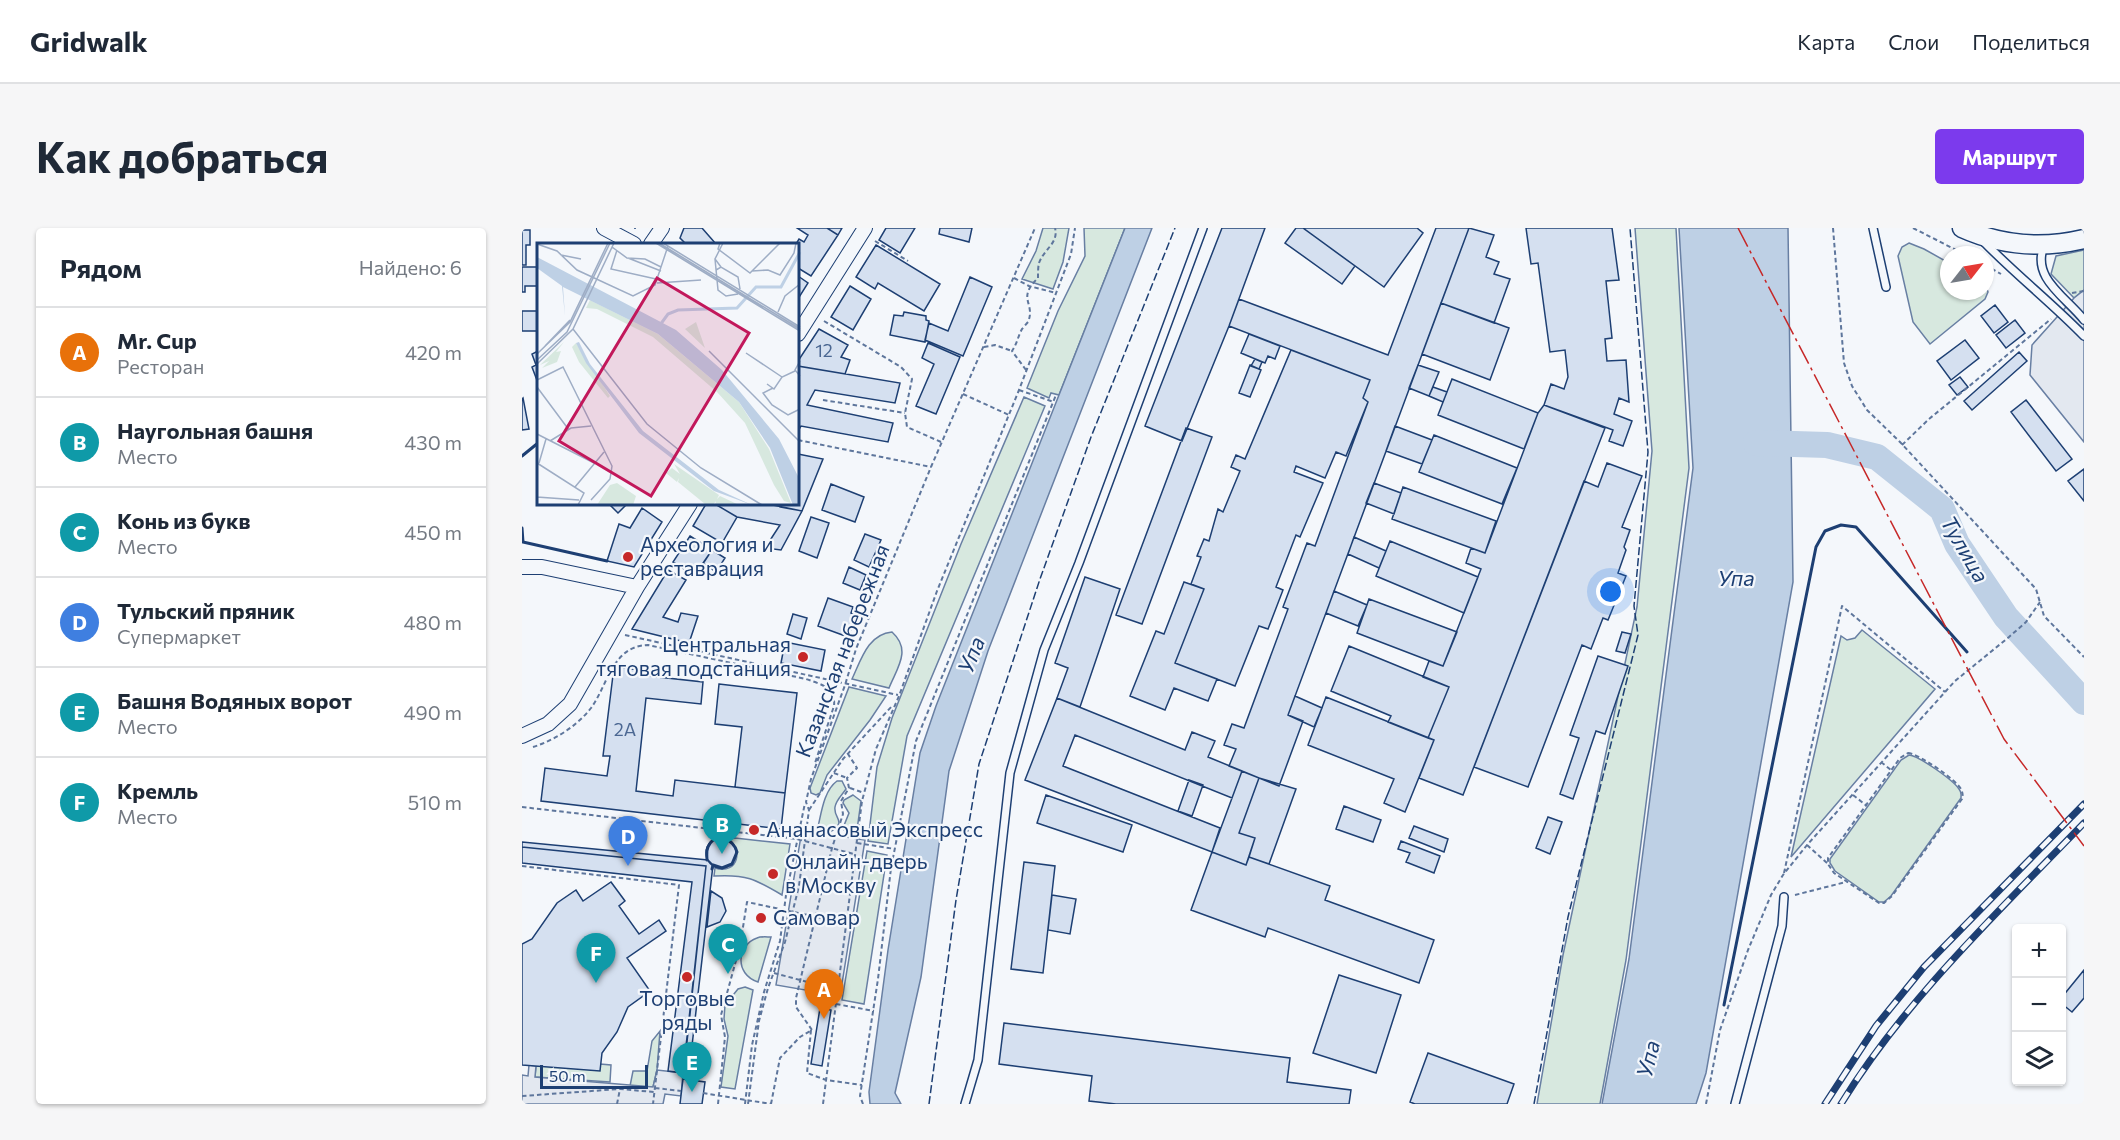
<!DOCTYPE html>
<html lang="ru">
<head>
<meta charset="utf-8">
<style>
  :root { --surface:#fff; --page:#f6f6f7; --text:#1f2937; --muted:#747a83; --line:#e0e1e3; --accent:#7c3aed }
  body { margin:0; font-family:Commissioner,sans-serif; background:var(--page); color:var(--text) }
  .controls { position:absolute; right:18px; bottom:18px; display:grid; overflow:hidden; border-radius:6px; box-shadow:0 2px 4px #0004 }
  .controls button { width:54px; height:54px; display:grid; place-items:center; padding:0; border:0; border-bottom:2px solid var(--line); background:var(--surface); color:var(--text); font:30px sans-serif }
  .compass { position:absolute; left:1418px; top:18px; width:54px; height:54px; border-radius:50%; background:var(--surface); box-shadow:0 2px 4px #0004; rotate:59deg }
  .scale { position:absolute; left:18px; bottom:15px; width:108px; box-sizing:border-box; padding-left:6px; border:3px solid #1d3f73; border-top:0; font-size:16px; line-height:21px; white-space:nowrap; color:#1d3f73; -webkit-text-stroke:4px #f4f7fb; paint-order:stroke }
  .you { position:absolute; left:1089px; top:364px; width:21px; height:21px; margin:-15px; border:4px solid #fff; border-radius:50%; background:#1a73e8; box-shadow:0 0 0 9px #1a73e833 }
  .badge { display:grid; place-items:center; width:39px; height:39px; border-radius:50%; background:var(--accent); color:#fff; font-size:20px; font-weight:700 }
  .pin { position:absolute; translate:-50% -50px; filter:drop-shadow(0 2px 3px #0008) }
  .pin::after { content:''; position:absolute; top:32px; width:21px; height:18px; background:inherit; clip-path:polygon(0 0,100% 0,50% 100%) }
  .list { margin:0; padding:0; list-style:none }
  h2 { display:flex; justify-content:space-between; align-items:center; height:78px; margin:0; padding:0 24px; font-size:26px }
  h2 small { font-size:20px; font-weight:400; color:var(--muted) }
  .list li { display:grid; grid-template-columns:39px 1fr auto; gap:18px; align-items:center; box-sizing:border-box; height:90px; padding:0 24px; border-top:2px solid var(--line) }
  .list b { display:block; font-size:22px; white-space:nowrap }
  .list p { margin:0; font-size:20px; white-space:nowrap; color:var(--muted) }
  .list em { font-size:20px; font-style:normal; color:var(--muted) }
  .icon { flex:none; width:33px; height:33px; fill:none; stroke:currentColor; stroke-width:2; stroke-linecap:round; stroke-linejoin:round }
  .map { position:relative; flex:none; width:1562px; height:876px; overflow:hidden; border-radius:6px }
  header { display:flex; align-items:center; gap:36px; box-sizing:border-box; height:84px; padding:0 30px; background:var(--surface); border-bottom:2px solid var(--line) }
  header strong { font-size:28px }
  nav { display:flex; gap:33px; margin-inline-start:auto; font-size:21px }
  .intro { display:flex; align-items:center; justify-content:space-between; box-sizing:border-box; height:144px; padding:0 36px }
  h1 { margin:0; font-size:42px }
  .button { padding:15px 27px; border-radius:6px; background:var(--accent); color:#fff; font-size:21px; font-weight:700 }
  main { display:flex; gap:36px; padding:0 36px }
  aside { flex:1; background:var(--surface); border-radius:6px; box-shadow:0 2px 4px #0004 }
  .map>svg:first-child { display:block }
  .green { fill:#d7e8df; stroke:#687fa3; stroke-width:1.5 }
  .parking { fill:#e3e8f0; stroke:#687fa3; stroke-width:1.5 }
  .water { fill:#bed0e5; stroke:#687fa3; stroke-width:1.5 }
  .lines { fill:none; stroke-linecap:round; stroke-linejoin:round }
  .river { stroke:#bed0e5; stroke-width:26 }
  .building { fill:#d5e0f0; stroke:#1d3f73; stroke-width:1.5 }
  .lane-casing { stroke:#1d3f73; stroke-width:10 }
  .street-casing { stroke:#1d3f73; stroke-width:16 }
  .secondary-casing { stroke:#1d3f73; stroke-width:21 }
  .path { stroke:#5e769c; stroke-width:2; stroke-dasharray:4.5 3; stroke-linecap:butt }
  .lane { stroke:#f4f7fb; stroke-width:7 }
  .street { stroke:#f4f7fb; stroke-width:14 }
  .secondary { stroke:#f4f7fb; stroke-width:18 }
  .rail-casing { stroke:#1d3f73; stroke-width:7 }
  .rail { stroke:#f4f7fb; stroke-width:4.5; stroke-dasharray:14; stroke-linecap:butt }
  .fence { stroke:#1d3f73; stroke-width:1.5; stroke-dasharray:8 3; stroke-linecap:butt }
  .wall { stroke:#1d3f73; stroke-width:3 }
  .power { stroke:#c62828; stroke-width:1.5; stroke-dasharray:21 4.5 3 4.5; stroke-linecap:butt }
  .poi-dot { fill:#c62828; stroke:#f4f7fb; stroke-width:2 }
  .labels { text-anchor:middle; stroke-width:4.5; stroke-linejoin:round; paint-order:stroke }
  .number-label { font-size:18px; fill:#4b6792 }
  .poi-label { font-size:21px; fill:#1d3f73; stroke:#f4f7fb; text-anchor:start }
  .street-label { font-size:21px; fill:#1d3f73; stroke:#f4f7fb }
  .water-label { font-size:22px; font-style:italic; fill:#1d3f73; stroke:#f4f7fb }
  .inset-river { fill:none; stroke:#bed0e5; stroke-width:3 }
  .inset-road { fill:none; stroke:#9eadc5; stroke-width:1.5 }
  .view { fill:#c2185b; fill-opacity:0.15; stroke:#c2185b; stroke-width:3 }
  .inset-edge { fill:none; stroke:#1d3f73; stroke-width:3 }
</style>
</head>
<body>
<header>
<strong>Gridwalk</strong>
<nav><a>Карта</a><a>Слои</a><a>Поделиться</a></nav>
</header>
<div class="intro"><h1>Как добраться</h1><a class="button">Маршрут</a></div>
<main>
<aside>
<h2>Рядом<small>Найдено: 6</small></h2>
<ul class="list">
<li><span class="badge" style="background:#e8710a">A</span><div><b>Mr. Cup</b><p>Ресторан</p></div><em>420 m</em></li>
<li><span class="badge" style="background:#0f9aa8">B</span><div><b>Наугольная башня</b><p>Место</p></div><em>430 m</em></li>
<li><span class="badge" style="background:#0f9aa8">C</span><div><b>Конь из букв</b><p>Место</p></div><em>450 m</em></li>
<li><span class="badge" style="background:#3f7fe0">D</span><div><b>Тульский пряник</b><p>Супермаркет</p></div><em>480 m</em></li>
<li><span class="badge" style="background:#0f9aa8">E</span><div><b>Башня Водяных ворот</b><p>Место</p></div><em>490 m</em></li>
<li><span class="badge" style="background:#0f9aa8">F</span><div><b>Кремль</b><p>Место</p></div><em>510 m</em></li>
</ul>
</aside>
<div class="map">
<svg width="1562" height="876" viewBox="0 0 1562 876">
  <rect width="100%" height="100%" fill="#f4f7fb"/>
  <path class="green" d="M521,0H547L541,34L531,61L500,51L514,23Z
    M562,0H603L537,167L529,165L527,170L505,160L536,83L563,28Z
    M1113,0H1154L1167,240L1104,732L1078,876H1015L1041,727L1115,379L1130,223Z
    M1387,15L1402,21L1427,35V63H1463V55L1466,64L1463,71L1408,116L1391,94L1376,28L1380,19Z
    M1562,22V62L1552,70L1529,46L1534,28Z
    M502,169L523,178L385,508L366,616L346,613L355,539L370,490L439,316Z
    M1340,402L1413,461L1269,629L1319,408L1325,412L1333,410Z
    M370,404C390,422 375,440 367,460L330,451C339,432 346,406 370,404Z
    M327,459L364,468L348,492L305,547L298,565L294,567L289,565L288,560Z
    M1387,527C1397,528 1431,552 1437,561C1440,565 1439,565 1439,570L1369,668L1362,674H1357L1313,643L1308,635V631L1379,532Z
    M315,553H320L324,561C320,567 314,572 313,579C311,591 326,593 308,604L295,603C299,588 301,563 315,553Z
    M331,567L339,573L334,609L325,607L321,600L327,585L321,575L322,572Z
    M204,609L268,616L260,667C233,651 224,646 192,648L193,640C217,647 222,620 204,609Z
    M345,623L365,627L342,776L320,772Z
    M249,709L236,754C212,746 215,717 235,710C239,708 245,709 249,709Z
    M223,759L231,762L213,861L199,859L206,808L202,791L203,777L216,761Z
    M138,803L135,842L131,859L108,858L111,843H125L130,813Z
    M78,836L89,837L88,854L13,849L14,838Z"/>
  <path class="parking" d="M1562,62V214L1508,147L1510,117L1552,70Z
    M280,602L343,612L318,768L254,757Z
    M7,837L14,838L13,849L131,859L135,842L161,845L159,868L143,866L141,876H0V847L6,848Z"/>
  <path class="water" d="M603,0H630L466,423L427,543L399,749L373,865L379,876H348L347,864L366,722L398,525L414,478Z
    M1157,0H1266L1271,354L1184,845L1174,876H1080L1107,731L1171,240Z"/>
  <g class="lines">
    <path class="river" d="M1234,215L1305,217L1355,229L1420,281L1435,316L1484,389L1562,474"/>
  </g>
  <path class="building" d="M162,0H180L194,16H164L158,10Z
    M275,0H305L316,7L289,48L276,40V16H274L277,11L282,14L286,7Z
    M305,0H320L316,7Z
    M364,0H393L378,25L357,12Z
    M418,0H450L447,14L417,6Z
    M700,0H743L707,98L660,213L623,198Z
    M774,0H781L833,38L820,56L763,15Z
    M781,0H895L901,5L862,59Z
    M914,0H947L766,487L781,493L757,558L707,538L714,521L702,517L710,496L722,500L766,381L761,379L785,315L793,318L846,174L841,170L848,152L707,98L717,71L866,127Z
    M947,0L972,7L964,29L977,34L972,46L988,51L972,95L919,75Z
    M1004,0H1090L1097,52L1084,53L1090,110L1083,111L1085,133L1104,132L1107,174L1097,170L1092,186L1110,193L1101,218L1087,213L1091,202L1022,177L1029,156L1042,161L1046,149L1043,122L1028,124L1016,35L1009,36Z
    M0,2H8V17H4V37H0Z
    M354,17L418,56L402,83L356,55L353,61L334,49Z
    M0,39H16V58H3V64H0Z
    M276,48L286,55L276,71Z
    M448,49L470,59L441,128L403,112L407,95L426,103Z
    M328,58L349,71L331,102L309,89Z
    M919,75L987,100L968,152L900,126Z
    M1473,77L1486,94L1472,105L1459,88Z
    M0,83H16V103H0Z
    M382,84L404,88V92L407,93L403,114L368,107L372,87L381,88Z
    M1493,92L1503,105L1484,120L1474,107Z
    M297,101L326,117L319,129L328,132L323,146L276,138V133Z
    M727,106L758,118L753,131L746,128L743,135L719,125Z
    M1443,112L1457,130L1429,152L1415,133Z
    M406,115L438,129L414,186L394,178L412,136L400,130Z
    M769,122L848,152L841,170L846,174L824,228L814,224L803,250L774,238L772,244L801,255L778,309L774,307L754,359L761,362L746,401L737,398L713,458L653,435L682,361L669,356L679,329L675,328L682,311L687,313L696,281L701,284L718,243L709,239L714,227L723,231Z
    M16,123V155L10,139L14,137L10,126Z
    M1497,124L1505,133L1450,182L1442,173Z
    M733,131L740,134L737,141L729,138Z
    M728,137L739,142L728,169L717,165Z
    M896,137L917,144L907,168L887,160Z
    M276,138L378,155L373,175L293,162L285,177L371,195L366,214L279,198L276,203Z
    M1438,149L1446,159L1435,167L1427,157Z
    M930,151L1016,185L1002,221L916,187Z
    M911,159L925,164L921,174L907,168Z
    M1,170L7,201L0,202V171Z
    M1504,172L1550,231L1534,243L1489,184Z
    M1022,177L1083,200L941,567L897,550L912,512L906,510L927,459L901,449L907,433L921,438L959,341L944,335L949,320L963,325L1016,185Z
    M873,198L910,212L900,236L864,223Z
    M664,200L690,209L620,396L594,387Z
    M912,207L995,240L980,276L897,244Z
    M276,226L301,231L280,283L258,279L259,276H276Z
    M1085,235L1120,248L1100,299L1108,302L1102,319L1104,322L1096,345L1104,348L1086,392L1081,390L1069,421L1060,417L1006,559L952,539L1062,253L1076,259Z
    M1562,241V273L1546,253Z
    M852,255L879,265L872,286L844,275Z
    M309,256L342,269L333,294L300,282Z
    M881,259L974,293L963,325L870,291Z
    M87,276H105L96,285Z
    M184,276H193L215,289L200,315L171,298Z
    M193,276H246L280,283L259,322L243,320L258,297L215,289Z
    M120,280L140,294L112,339L85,333L97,296L108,300Z
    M289,289L307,295L295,330L277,323Z
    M343,306L359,312L347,339L332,332Z
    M168,308L190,322L173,348L151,334Z
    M832,309L864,323L857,340L826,326Z
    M868,313L956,349L942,385L854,348Z
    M190,322L203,330L194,344L181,335Z
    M327,339L344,347L338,362L321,355Z
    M146,342L164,352L141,389L156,394L159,385L176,388L167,415L110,401Z
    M563,349L598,361L558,479L535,470L546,440L533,435Z
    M662,354L682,361L653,435L695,451L686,473L652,460L643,482L608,468L634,403L642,406Z
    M812,363L845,377L836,398L804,385Z
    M306,370L331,379L329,385L334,387L326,409L296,398Z
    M847,371L935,404L921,438L835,405Z
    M271,386L285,390L279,411L265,406Z
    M1100,404L1109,406L1103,425L1094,423Z
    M263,414L303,422L299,443L259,435Z
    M827,418L927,459L906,510L866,494L869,488L809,463Z
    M1076,428L1106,438L1083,506L1074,503L1051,571L1038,566L1057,510L1048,507Z
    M92,439L128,443L127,448L181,454L179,476L124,470L114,563L151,568L153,552L263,565L259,601L19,573L23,540L85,548L88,528H81Z
    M197,456L275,465L263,565L213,559L220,499L193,496Z
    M773,468L800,480L792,499L766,487Z
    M804,469L912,512L883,584L862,575L872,551L786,517Z
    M535,470L663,522L670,504L693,513L686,529L720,543L710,570L553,507L541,538L698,600L690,624L503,552Z
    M720,543L737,550L717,605L733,610L724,637L690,624Z
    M737,550L774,561L747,636L727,629L733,610L717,605Z
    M667,552L681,557L670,588L656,583Z
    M524,567L610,597L601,624L515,595Z
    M822,578L859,592L851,614L814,601Z
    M1026,589L1040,594L1028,626L1014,620Z
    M892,598L926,611L922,624L887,610Z
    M184 625a15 15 0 1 1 30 0a15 15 0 1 1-30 0Z
    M879,613L918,628L912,645L884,634L888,625L876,621Z
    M0,614L186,632L191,637L166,852L161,851L184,638L0,619Z
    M0,619L184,638L161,845L146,843L170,654L0,635Z
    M690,624L724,637L727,629L808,658L803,672L912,712L897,755L746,700L743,709L669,682Z
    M502,634L533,638L521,745L489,741Z
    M89,654L103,673L97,678L117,706L137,692L144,703L105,730L128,763L106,779L95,804L80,825L78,843L0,837V716L10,711L35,675L54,662L61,673Z
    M189,663L200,670L204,683L198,694L185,699Z
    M530,667L554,671L548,706L526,702Z
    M1562,742V770L1550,784L1540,776V769Z
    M817,747L879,767L854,845L791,825Z
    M298,780L309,782L300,838L289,836Z
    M482,795L768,830L765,854L829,862L827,876H594L567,873L570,848L477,836Z
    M906,825L992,856L985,876H893L888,874Z
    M161,851L183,854L180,876H158Z"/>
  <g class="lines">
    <defs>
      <path id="lane" d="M1351,0L1364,59
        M1462,14C1494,47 1530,75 1562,108
        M1522,18C1509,50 1544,69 1562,92
        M443,876L456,832L488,545L522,422L557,335L681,0
        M1213,876L1260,698L1262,669"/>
      <path id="street" d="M82,0L112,16
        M129,16L140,0
        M276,106L343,0
        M0,339H20L115,359
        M0,508L26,496L48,476L115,359L168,276"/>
      <path id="secondary" d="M1440,0C1480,18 1520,21 1562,11"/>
    </defs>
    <use href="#lane" class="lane-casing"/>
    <use href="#street" class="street-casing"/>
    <use href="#secondary" class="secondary-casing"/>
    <path class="path" d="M1311,0L1322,135L1330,158L1345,182L1378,214L1514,361L1522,388L1562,429
      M1391,0L1444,27
      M353,13L386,33
      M1463,37L1479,46
      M492,50L507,58L534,65
      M1550,65L1562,63
      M302,93L379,139L390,151L383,185L385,199L419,214
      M462,119L473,117L490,123
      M504,142L490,123C495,116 496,108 500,101C501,100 506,94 506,94C514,75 494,71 516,50C516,45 516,39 517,35C522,21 537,15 533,0
      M497,162L532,174
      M441,166L487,187
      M301,172L383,185
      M276,212L409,239
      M1380,217L1407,191L1529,91
      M103,407L376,467
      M11,519C33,512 55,498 69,480C86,457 90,418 126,417L284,451C298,456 314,459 312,478L293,535
      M1386,525C1397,526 1433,551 1439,561C1441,566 1441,566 1440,571L1370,668L1362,675H1357L1312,645L1306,636V630L1378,530Z
      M1359,534L1369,542
      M312,545L325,550
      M328,560L342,565
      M1331,567L1345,578
      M0,579L275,611L332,626
      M287,582L321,531L371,477
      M335,615L373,621
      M1285,617L1306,636
      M0,638L157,657L131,876
      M1262,645L1320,378L1423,464
      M1273,667L1324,654
      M252,745L315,762
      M314,776L352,783
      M289,802L285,845L304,852L340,857
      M133,860L159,863
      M181,865L249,876
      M0,868L98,861L132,864
      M95,876L98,861
      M196,876L203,809L199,787L218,718L225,674L323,695
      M223,876L230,817L242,764L258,713L264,667L283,575
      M226,876L237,793L246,760L263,714L277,658L287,582L284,574L289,551L323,457L334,421L409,239L513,0
      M249,876L258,830L278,809L290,802L274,779V770L310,620L321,586L319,573L327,560L325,550L335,540L326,526
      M301,876L340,573L354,521L377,468L415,363L497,162L549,26L553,0
      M341,876L338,868L356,751L369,640L394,513L534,167
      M1184,876L1198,802L1226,722L1249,667L1261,647L1285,617L1433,453L1487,409L1504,394L1518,374"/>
    <use href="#lane" class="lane"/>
    <use href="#street" class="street"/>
    <use href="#secondary" class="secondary"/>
    <defs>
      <path id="rail" d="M1303,876L1354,798L1402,739L1562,576
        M1319,876C1383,772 1477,683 1562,595"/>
    </defs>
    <use href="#rail" class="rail-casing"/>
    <use href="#rail" class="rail"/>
    <path class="fence" d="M112,0H114
      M407,876L434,672L457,536L518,351L569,209L653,0
      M1012,876L1046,689L1116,407L1112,378L1126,224L1108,0"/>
    <path class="wall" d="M0,228L16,215
      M0,300L1,314L85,333
      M185,632C185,630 184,623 186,619C193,603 212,611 215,624L210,636L200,640L191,637L190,641
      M1202,777L1294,319L1303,303L1319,297L1334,299L1445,424"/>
    <path class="power" d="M1216,0L1482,511L1562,618"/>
  </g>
  <g class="poi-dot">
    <circle cx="106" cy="329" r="6"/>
    <circle cx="281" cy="429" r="6"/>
    <circle cx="232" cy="602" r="6"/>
    <circle cx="251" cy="646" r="6"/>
    <circle cx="239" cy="690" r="6"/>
    <circle cx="165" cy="749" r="6"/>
  </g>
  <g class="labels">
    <g class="number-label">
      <text x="302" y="129">12</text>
      <text x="103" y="508">2А</text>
    </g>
    <g class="poi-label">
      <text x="118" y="324">Археология и<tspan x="118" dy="24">реставрация</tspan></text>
      <text x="269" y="424" text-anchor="end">Центральная<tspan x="269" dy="24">тяговая подстанция</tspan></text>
      <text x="244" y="609">Ананасовый Экспресс</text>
      <text x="263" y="641">Онлайн-дверь<tspan x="263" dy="24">в Москву</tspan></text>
      <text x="251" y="697">Самовар</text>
      <text x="165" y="778" text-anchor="middle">Торговые<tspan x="165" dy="24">ряды</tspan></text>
    </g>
    <g class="street-label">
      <text transform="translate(321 423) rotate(-69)" y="7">Казанская набережная</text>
    </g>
    <g class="water-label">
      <text transform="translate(1443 321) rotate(60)" y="8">Тулица</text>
      <text x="1214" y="358">Упа</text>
      <text transform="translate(449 427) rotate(-68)" y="8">Упа</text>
      <text transform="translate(1126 831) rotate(-76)" y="8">Упа</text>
    </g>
  </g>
  <g transform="translate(15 15)">
    <rect width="262" height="262" fill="#f4f7fb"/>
    <path d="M53,57L121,91L202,159L232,206L254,260L247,258L237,242L208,180L180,149L116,94L60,66L49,65ZM159,79L168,105L148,86ZM27,99L19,109L24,108L20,119L5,125L12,118L3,122ZM39,100L73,153L71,155L42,119L35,104ZM137,221L182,252L180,256L183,253L202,262H178L179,258L176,262L168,261L141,239L142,235L140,239L129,230L135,225L143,231ZM80,240L99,253L96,262H60L73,242Z" fill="#d7e8df"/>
    <path d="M0,14L139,87L185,127L242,196L262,235V262H256L233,205L202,159L121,91L26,44L28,73L25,43L0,25ZM42,99L53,121L106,188L182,247L215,262L177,248L102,190L49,120L39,100Z" fill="#bed0e5"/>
    <path class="inset-river" d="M123,82L131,71L141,67L200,65L219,44H244L263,9"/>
    <path class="inset-road" d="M119,0L263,88M122,0L263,86M126,0L263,84M183,0L181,6L213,30L243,0M0,1L20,8L40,27L96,53L118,42L131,3M75,4L90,15L108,16L124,24M80,7L74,26L119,36M24,12L44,16M91,15L124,28M178,16L181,47L189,53L201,51M184,24L178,16L186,0M179,27L184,24L201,34L203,46M215,28L231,27L243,32L257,10L259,0M120,40L164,37M241,69L248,53L263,41M36,86L110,181L164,225L225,262M8,103L33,77M172,108L263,199M209,110L245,134M0,111L33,79L71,0M0,117L30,89L73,0M263,118L258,127L263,133M0,121L36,86L77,0M0,137L26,124L75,223L73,236L54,257M230,141L237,146L245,134L258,128M0,144L32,187M236,145L226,150L235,162L251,172L263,166M0,191L57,220M13,198L34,185L54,183M0,220L47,250L41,262M2,220L9,196M38,244L67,209M0,246V254L42,257"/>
    <path class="view" d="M120,35L212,90L114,253L22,198Z"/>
    <rect width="262" height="262" class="inset-edge"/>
  </g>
</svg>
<div class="controls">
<button>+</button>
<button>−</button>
<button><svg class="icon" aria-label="layers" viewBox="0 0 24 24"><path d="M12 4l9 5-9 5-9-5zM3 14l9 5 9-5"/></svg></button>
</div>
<svg class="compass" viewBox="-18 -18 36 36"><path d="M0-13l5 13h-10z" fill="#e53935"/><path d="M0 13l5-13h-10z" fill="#747a83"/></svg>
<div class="scale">50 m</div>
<div class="you"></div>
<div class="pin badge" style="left:302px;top:791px;background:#e8710a">A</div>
<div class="pin badge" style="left:200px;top:626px;background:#0f9aa8">B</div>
<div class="pin badge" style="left:206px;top:746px;background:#0f9aa8">C</div>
<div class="pin badge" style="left:106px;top:638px;background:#3f7fe0">D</div>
<div class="pin badge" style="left:170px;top:864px;background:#0f9aa8">E</div>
<div class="pin badge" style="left:74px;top:755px;background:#0f9aa8">F</div>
</div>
</main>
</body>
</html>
